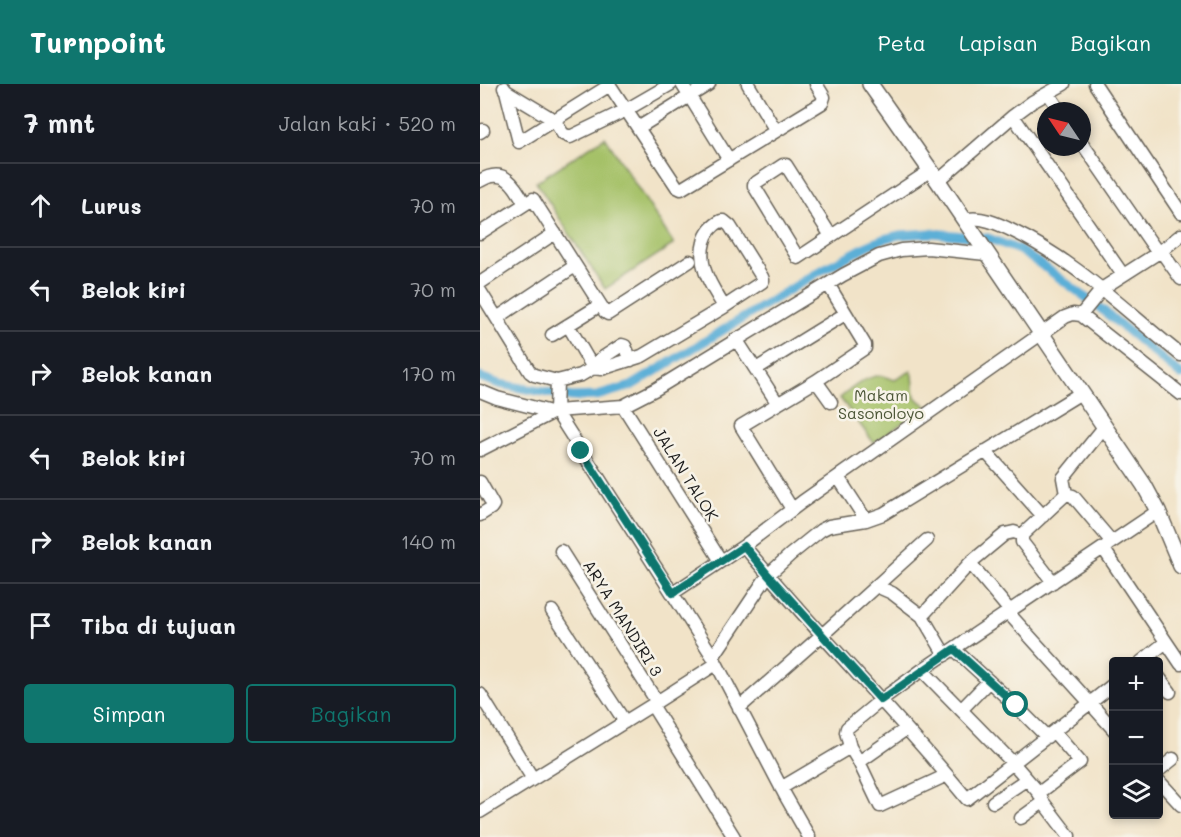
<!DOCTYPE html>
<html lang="id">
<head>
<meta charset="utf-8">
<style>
  :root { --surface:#171b24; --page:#20242c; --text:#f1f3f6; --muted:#9ea1a6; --line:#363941; --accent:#0f766e }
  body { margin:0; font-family:Mali,sans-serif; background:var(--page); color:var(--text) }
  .controls { position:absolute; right:18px; bottom:18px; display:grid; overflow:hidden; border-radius:6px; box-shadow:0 3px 9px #0003 }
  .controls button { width:54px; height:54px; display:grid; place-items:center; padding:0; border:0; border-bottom:2px solid var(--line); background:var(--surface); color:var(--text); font:30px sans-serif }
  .compass { position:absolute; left:557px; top:18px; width:54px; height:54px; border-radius:50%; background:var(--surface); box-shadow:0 3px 9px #0003; rotate:305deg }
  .stop { position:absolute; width:18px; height:18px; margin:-14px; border:4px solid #0f766e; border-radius:50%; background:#fff }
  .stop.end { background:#0f766e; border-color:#fff; box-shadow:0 2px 6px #0008 }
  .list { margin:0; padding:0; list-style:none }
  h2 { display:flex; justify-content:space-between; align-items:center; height:78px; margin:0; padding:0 24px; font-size:26px }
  h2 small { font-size:20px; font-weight:400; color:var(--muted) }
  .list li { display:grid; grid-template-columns:39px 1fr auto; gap:18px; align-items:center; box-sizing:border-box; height:84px; padding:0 24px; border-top:2px solid var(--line) }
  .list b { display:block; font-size:22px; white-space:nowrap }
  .list em { font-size:20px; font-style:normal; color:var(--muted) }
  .actions { display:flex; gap:12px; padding:18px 24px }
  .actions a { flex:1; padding:14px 0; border:2px solid var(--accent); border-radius:6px; text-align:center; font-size:21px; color:var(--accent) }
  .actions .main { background:var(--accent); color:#fff }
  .icon { flex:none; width:33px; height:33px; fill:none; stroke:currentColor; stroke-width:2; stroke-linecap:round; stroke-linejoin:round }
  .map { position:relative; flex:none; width:701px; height:753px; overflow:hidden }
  header { display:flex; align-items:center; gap:36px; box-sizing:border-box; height:84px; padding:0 30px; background:var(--accent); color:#fff }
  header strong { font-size:28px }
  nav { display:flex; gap:33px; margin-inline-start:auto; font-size:21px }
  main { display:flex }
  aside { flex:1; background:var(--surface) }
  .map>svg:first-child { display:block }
  .green { fill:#a5c168; stroke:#606e42; stroke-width:1.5 }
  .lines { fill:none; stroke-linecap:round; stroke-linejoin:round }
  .canal { stroke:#5cafd7; stroke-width:9 }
  .minor-casing { stroke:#676258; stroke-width:15 }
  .major-casing { stroke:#676258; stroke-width:18 }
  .minor { stroke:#fff; stroke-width:12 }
  .major { stroke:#fff; stroke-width:15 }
  .route { stroke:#0f766e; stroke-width:8 }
  .labels { text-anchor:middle; stroke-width:5; stroke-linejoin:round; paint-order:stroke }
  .park-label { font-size:16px; fill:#4c5637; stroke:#f7f3e8 }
  .street-label { font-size:16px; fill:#1c1c1c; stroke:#f7f3e8 }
</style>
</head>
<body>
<header>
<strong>Turnpoint</strong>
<nav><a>Peta</a><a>Lapisan</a><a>Bagikan</a></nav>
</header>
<main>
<aside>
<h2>7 mnt<small>Jalan kaki · 520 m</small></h2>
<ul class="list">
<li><svg class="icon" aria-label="ahead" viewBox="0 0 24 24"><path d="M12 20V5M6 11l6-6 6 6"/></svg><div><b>Lurus</b></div><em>70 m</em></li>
<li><svg class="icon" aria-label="left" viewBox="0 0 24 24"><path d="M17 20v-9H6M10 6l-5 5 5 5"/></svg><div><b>Belok kiri</b></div><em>70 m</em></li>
<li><svg class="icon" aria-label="right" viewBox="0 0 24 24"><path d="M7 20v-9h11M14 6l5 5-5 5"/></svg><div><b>Belok kanan</b></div><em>170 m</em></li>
<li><svg class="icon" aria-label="left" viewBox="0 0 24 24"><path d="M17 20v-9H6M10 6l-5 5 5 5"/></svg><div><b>Belok kiri</b></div><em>70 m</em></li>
<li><svg class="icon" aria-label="right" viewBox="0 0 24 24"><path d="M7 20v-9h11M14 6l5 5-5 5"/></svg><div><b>Belok kanan</b></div><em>140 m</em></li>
<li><svg class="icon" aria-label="arrive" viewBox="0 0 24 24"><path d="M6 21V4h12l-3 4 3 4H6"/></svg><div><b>Tiba di tujuan</b></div></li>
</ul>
<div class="actions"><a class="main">Simpan</a><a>Bagikan</a></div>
</aside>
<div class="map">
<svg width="701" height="753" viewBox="0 0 701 753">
  <rect width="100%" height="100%" fill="#f7f3e8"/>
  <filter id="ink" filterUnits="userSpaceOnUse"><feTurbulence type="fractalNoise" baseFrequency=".0167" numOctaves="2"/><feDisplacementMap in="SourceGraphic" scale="12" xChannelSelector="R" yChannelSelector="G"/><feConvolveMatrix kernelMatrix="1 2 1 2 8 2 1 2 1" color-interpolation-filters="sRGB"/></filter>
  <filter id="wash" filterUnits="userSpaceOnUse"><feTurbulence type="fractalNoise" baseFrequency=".008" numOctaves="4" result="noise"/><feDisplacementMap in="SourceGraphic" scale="24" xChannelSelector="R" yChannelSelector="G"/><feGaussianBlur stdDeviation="1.35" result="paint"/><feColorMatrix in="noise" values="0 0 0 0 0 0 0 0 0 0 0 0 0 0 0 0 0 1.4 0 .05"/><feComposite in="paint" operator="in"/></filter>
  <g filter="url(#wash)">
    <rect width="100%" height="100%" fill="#f1e3c8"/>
    <path class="green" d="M125,53L194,160L125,205L56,98Z
      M431,287L433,291L435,313L448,323L431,333L394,359L360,314C369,306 387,291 400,292C405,292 411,295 415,296Z"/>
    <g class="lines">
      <path class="canal" d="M0,293L19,300L92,313L117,312L151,302L342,186L387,162L403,155L419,151L451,149L508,154L539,166L566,184L620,224L701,291"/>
    </g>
  </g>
  <g filter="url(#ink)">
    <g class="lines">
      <defs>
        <path id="minor" d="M129,0L197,103L201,105L342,19L344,13L336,0
          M202,0L249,76
          M268,0L296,47
          M615,0L701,129
          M24,4L26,7L39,58L130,1
          M26,7L74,36L83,50L90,53L146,26L191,0
          M568,9L580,27
          M533,32L643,191
          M158,44L229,0
          M0,48L3,46
          M602,59L678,169
          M0,97C24,82 35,101 45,120
          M458,97L533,32L552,18L584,0
          M484,136C500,131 519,140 533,147C598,178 645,227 701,271
          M0,149L53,115L125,228L128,230L210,177
          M351,152L306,81H303L274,100V102L318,174L451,86
          M681,167L701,195
          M0,199L75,149
          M0,207L50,288L54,291L77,297L76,327L233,573L305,711L329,753
          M601,231L701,310
          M17,234L95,182
          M88,241L113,284L119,276L142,261L145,262L151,276
          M72,251L114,225
          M256,255L298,320
          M276,285L365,230
          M77,297L101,291L113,284L121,285L162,272L244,223L282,198L283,196L282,193L250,142L244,137H241C233,141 226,149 224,158C217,183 232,202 244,223
          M336,297L351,318
          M0,307L17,314L71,328
          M143,322L241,477
          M0,366L76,327L143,322L176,305L363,191L399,172L421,166L448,164L506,170
          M505,367L563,432
          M358,393L386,436
          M0,398L13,421L11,424L0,431
          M586,410L583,394L625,342
          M586,410L593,412L632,458
          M312,425L261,342L336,297L385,264V261L348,200
          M542,451L586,410
          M542,451V458L573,498
          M264,462C336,549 416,628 487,715L610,619L532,533L530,527L490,479
          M623,464L701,580
          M81,467L177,618
          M396,502L412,509L442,532L465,571
          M193,509L264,462L322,418L585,233L593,230L601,231L623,204L681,167L701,151
          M72,527L145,638
          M442,532L490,479L525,450L534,448L542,451
          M474,565L535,621L567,653
          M233,573L288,491L310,471L341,446L349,442L386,436L403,430L601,309
          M661,578L686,558
          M442,586L533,679L559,709L563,718L589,752
          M678,592L690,608
          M634,600L610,619L634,646
          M0,610L53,695
          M172,621L254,753
          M259,624L342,551L447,456
          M481,626L509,597
          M370,663L379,678L400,722L467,691
          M379,678L426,645
          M678,687L693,675
          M678,696L701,721
          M301,704L370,663L366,648L367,644L401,616L442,586L678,427
          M559,709L600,678L574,648
          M513,718L547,695
          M0,728L172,621L236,580
          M541,734L563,718"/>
        <path id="major" d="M390,0L458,97L664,401L678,427L701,482"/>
      </defs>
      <use href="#minor" class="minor-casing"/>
      <use href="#major" class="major-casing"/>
      <use href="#minor" class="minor"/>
      <use href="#major" class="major"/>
    </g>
  </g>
  <g class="lines" filter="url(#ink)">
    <path class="route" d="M101,367L193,509L264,462L288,491L401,616L474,565L536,621"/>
  </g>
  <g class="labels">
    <g class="park-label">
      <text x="401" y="317">Makam<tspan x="401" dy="18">Sasonoloyo</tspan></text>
    </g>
    <g class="street-label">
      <text transform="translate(206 390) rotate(58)" y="6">JALAN TALOK</text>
      <text transform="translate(143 534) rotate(58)" y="6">ARYA MANDIRI 3</text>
    </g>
  </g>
</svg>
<div class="controls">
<button>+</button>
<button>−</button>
<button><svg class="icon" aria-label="layers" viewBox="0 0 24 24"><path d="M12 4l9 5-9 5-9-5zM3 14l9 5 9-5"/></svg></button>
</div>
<svg class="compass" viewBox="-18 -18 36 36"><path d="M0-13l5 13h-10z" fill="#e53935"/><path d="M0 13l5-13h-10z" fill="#9ea1a6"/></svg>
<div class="stop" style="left:536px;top:621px"></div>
<div class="stop end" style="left:101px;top:367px"></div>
</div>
</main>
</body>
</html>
